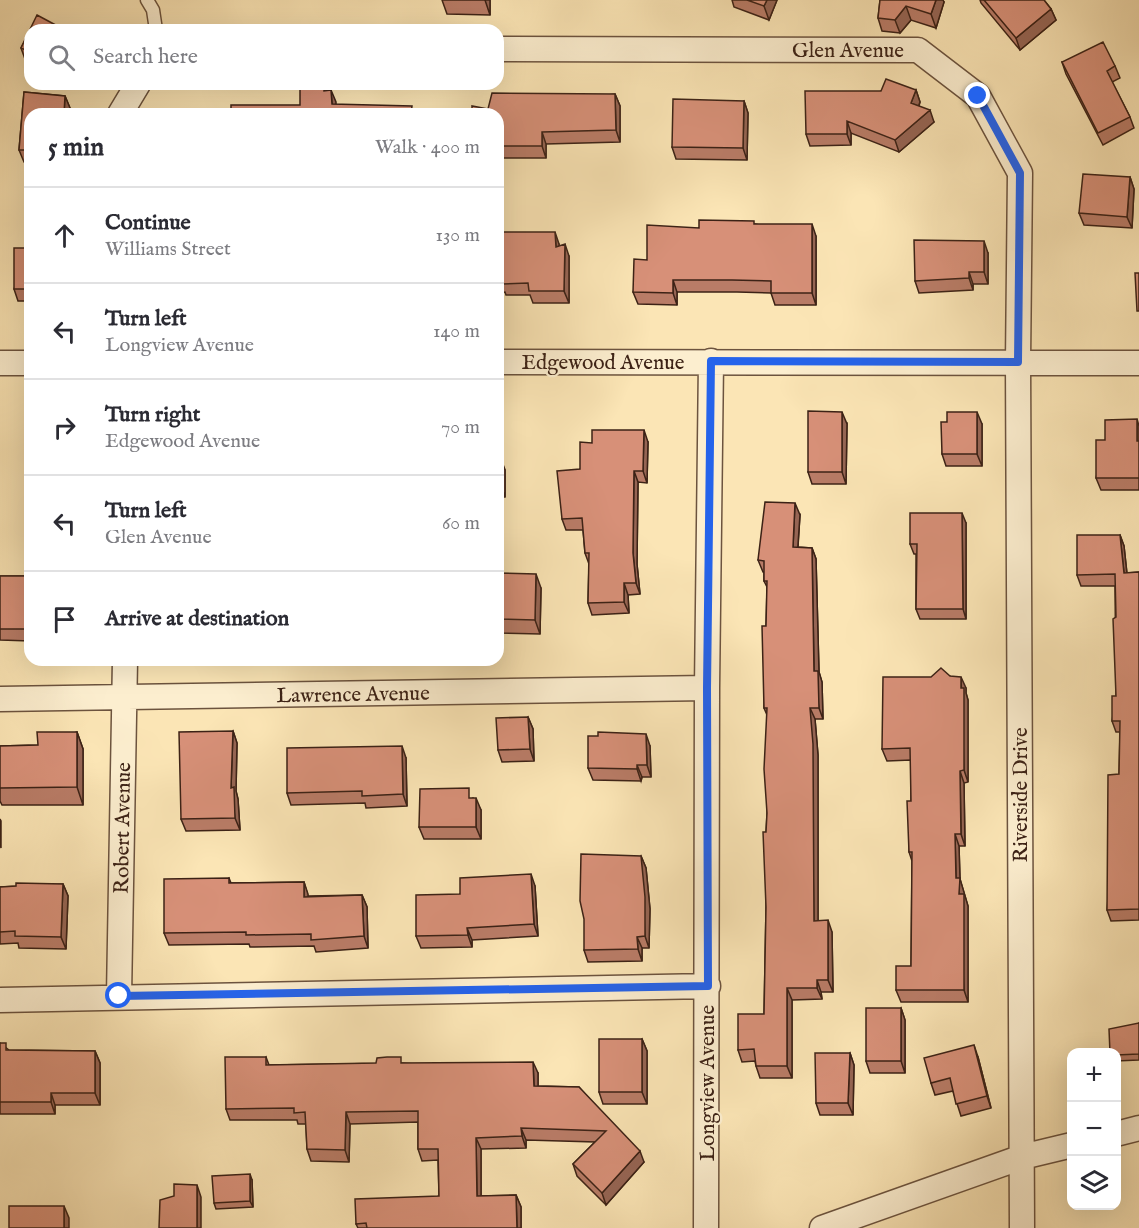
<!DOCTYPE html>
<html lang="en">
<head>
<meta charset="utf-8">
<style>
  :root { --surface:#fff; --page:#f2f2f3; --text:#2b2b33; --muted:#7c7c81; --line:#e1e1e2 }
  body { margin:0; font-family:"IM FELL English",serif; background:var(--page); color:var(--text) }
  .controls { position:absolute; right:18px; bottom:18px; display:grid; overflow:hidden; border-radius:12px; box-shadow:0 6px 24px #0002 }
  .controls button { width:54px; height:54px; display:grid; place-items:center; padding:0; border:0; border-bottom:2px solid var(--line); background:var(--surface); color:var(--text); font:30px sans-serif }
  .stop { position:absolute; width:18px; height:18px; margin:-14px; border:4px solid #2563eb; border-radius:50%; background:#fff }
  .stop.end { background:#2563eb; border-color:#fff; box-shadow:0 2px 6px #0008 }
  .list { margin:0; padding:0; list-style:none }
  h2 { display:flex; justify-content:space-between; align-items:center; height:78px; margin:0; padding:0 24px; font-size:26px }
  h2 small { font-size:20px; font-weight:400; color:var(--muted) }
  .list li { display:grid; grid-template-columns:39px 1fr auto; gap:18px; align-items:center; box-sizing:border-box; height:96px; padding:0 24px; border-top:2px solid var(--line) }
  .list b { display:block; font-size:22px; white-space:nowrap }
  .list p { margin:0; font-size:20px; white-space:nowrap; color:var(--muted) }
  .list em { font-size:20px; font-style:normal; color:var(--muted) }
  .icon { flex:none; width:33px; height:33px; fill:none; stroke:currentColor; stroke-width:2; stroke-linecap:round; stroke-linejoin:round }
  .map { position:relative; flex:none; width:1139px; height:1228px; overflow:hidden }
  .search { position:absolute; background:var(--surface); box-shadow:0 6px 24px #0002; left:24px; top:24px; width:480px; height:66px; display:flex; align-items:center; gap:15px; box-sizing:border-box; padding:0 21px; border-radius:18px; color:var(--muted); font-size:22px }
  .panel { position:absolute; background:var(--surface); box-shadow:0 6px 24px #0002; left:24px; top:108px; width:480px; height:558px; border-radius:18px }
  .map>svg:first-child { display:block }
  .lines { fill:none; stroke-linecap:round; stroke-linejoin:round }
  .service-casing { stroke:#6c533e; stroke-width:15 }
  .minor-casing { stroke:#6c533e; stroke-width:27 }
  .service { stroke:#fceecf; stroke-width:12 }
  .minor { stroke:#fceecf; stroke-width:24 }
  .wall { fill:#b97c67; stroke:#3c2216; stroke-width:1.5 }
  .shaded-wall { fill:#966554; stroke:#3c2216; stroke-width:1.5 }
  .building { fill:#d79078; stroke:#3c2216; stroke-width:1.5 }
  .route { stroke:#2563eb; stroke-width:8 }
  .labels { text-anchor:middle; stroke-width:4.5; stroke-linejoin:round; paint-order:stroke }
  .street-label { font-size:21px; fill:#3c2216; stroke:#fceecf }
</style>
</head>
<body>
<div class="map">
<svg width="1139" height="1228" viewBox="0 0 1139 1228">
  <rect width="100%" height="100%" fill="#fbe5b5"/>
  <filter id="stains"><feTurbulence type="fractalNoise" baseFrequency=".00333" numOctaves="4"/><feColorMatrix values="0 0 0 0 .2 0 0 0 0 .09 0 0 0 0 .02 0 0 0 .5 -.17"/></filter>
  <radialGradient id="worn" r=".72"><stop offset=".6" stop-color="#630" stop-opacity="0"/><stop offset="1" stop-color="#630" stop-opacity=".3"/></radialGradient>
  <g class="lines">
    <defs>
      <path id="service" d="M147,0L153,10L156,30"/>
      <path id="minor" d="M498,49L918,50L978,96L1020,173L1018,362L1022,1228
        M120,114L138,84
        M498,362L1139,363
        M0,363H30
        M0,699L707,688
        M119,996L125,660
        M0,1000L708,986
        M1116,1134L1139,1128
        M706,1228L707,688L711,361
        M822,1228L1022,1157L1072,1145"/>
    </defs>
    <use href="#service" class="service-casing"/>
    <use href="#minor" class="minor-casing"/>
    <use href="#service" class="service"/>
    <use href="#minor" class="minor"/>
  </g>
  <path class="wall" d="M442,0H490V15L447,14Z
    M732,0H777L769,20L734,7Z
    M880,0L944,2L936,28L911,20L900,33L882,31L878,18Z
    M980,0H1044L1051,9L1056,20L1020,50L981,3Z
    M30,30V62L25,59L21,48Z
    M1062,62L1115,66L1120,78L1112,82L1130,117L1134,128L1103,145L1066,74Z
    M916,90L920,102L919,106L934,122L899,152L851,133V145L810,146L806,134L881,91Z
    M24,92L65,96L70,108L69,114H30V162H24L19,150Z
    M615,94L620,106V142L546,144V158H503L499,144H498V114L488,109Z
    M744,101L748,113L747,160L676,159L672,147Z
    M1130,177L1134,189L1132,228L1084,225L1079,213Z
    M755,224L816,236V305H775L771,293L737,292H677V305L638,304L633,292L647,260L699,228Z
    M498,232L559,244V246L569,256V303H533L530,295H506L505,292L498,293Z
    M30,248V301H18L14,289Z
    M988,253V284H973V290L919,293L915,281Z
    M947,422L982,424V466H946L942,454Z
    M847,424L846,484H812L808,472Z
    M1139,426V490H1101L1096,478L1105,440Z
    M648,442L647,483L638,482L637,564L640,594L628,595L629,613L592,615L588,603L589,564L585,553L583,530H566L562,519L580,469Z
    M498,456L505,470V497H498Z
    M800,515L798,547L812,548L816,559L819,672L822,682L823,719H815L818,755V921L832,932L833,992H821L822,999L792,1000V1078H760L756,1066L755,1061L742,1062L738,1050L764,1014L766,907V832L767,813V715L764,708L767,587L764,581V572H763L758,560Z
    M966,523V619H920L916,609V554H914L910,544Z
    M1120,535L1124,546L1127,573L1139,572V920L1111,921L1107,910L1119,774L1120,732H1116L1112,721L1116,696L1115,586H1081L1077,575Z
    M498,573L541,588L540,634L498,633Z
    M0,576H30V641L0,640Z
    M950,676L966,688V693L968,700V782L964,783L965,846H959L960,879L968,906V1002H901L896,990L911,966L912,861L909,852L911,801V760L887,761L882,749Z
    M528,717L533,729L534,761L502,762L498,750Z
    M233,731L237,743L236,791L238,799L240,830L186,831L181,819Z
    M77,732L83,749V805H2L0,801V746L38,745Z
    M650,746L651,777H642L641,781L593,780L588,768Z
    M406,758L407,806L366,808L365,803L291,805L287,793Z
    M473,798L481,810V839H424L419,827Z
    M641,856L646,868L650,909L649,948H642V961L588,962L584,950Z
    M229,878L231,883L304,882L308,896L362,895L367,907L368,948L316,952L314,946L250,947L249,944L169,945L164,933Z
    M63,884L68,896L66,949L19,948L18,943L0,944V887Z
    M535,886L538,936L472,940V947L421,948L416,936L460,894Z
    M901,1008L905,1020V1073H870L866,1061Z
    M1139,1023V1060L1116,1061V1053Z
    M642,1039L647,1051V1104H603L599,1092Z
    M0,1043L9,1050L95,1051L100,1063V1105H55V1114H0Z
    M850,1053L854,1065L853,1115H820L816,1103Z
    M266,1057L269,1065L403,1063L538,1073V1086L579,1087L644,1162L606,1205L577,1176L573,1164L595,1142L526,1140V1148L481,1149V1196L516,1195L521,1207V1228H358L356,1224L439,1196L438,1160L422,1161L418,1149V1122L350,1124L349,1162L311,1161L307,1149L306,1124H298L297,1120H230L226,1109Z
    M978,1057L991,1108L961,1116L953,1091L935,1095L931,1083Z
    M252,1180L253,1207L216,1209L214,1203Z"/>
  <path class="shaded-wall" d="M485,0H490V15Z
    M767,0H777L769,20L764,6Z
    M936,0H943L944,2L936,28L931,14Z
    M906,6L911,20L900,33L895,20Z
    M1051,9L1056,20L1020,50L1016,38Z
    M324,84H327L328,102L324,91Z
    M331,90L336,102V114L332,104Z
    M916,90L920,102L915,115L911,103Z
    M615,94L620,106V142L616,130Z
    M65,96L70,108L69,114H64Z
    M744,101L748,113L747,160L743,148Z
    M930,110L934,122L899,152L895,140Z
    M847,121L851,133V145L847,134Z
    M542,132L546,144V158L542,146Z
    M1130,177L1134,189L1132,228L1127,217Z
    M812,224L816,236V305L812,293Z
    M555,232L559,244L560,259L556,247Z
    M984,241L988,253V284L984,272Z
    M565,244L569,256V303L564,291Z
    M969,272L973,284V290L969,278Z
    M673,280L677,292V305L673,293Z
    M842,412L847,424L846,484L842,472Z
    M977,412L982,424V466L977,454Z
    M1137,419L1139,426V447L1137,441Z
    M644,430L648,442L647,483L643,471Z
    M500,456L505,470V497L500,483Z
    M634,471L638,482L637,564L640,594L636,583L633,553Z
    M795,503L800,515L797,559L793,547Z
    M962,513L966,523V619L963,609Z
    M1120,535L1124,546L1128,584L1124,573Z
    M812,548L816,559L819,672L822,682L823,719L819,708L814,671Z
    M536,574L541,588L540,634L535,620Z
    M624,583L628,595L629,613L624,602Z
    M961,677L966,688V693L968,700V782L964,770Z
    M810,708L815,719L818,755V933L814,921Z
    M528,717L533,729L534,761L530,749Z
    M233,731L237,743L236,791L238,799L240,830L235,818L231,788Z
    M77,732L83,749V805L77,787Z
    M646,734L650,746L651,777L647,765Z
    M402,746L406,758L407,806L403,794Z
    M637,765L642,777L641,781L637,769Z
    M960,771L964,783L965,846L961,834Z
    M476,798L481,810V839L476,827Z
    M0,819L1,821V848L0,845Z
    M955,834L959,846L960,879L968,906V1002L964,990L959,894L956,878Z
    M641,856L646,868L650,909L649,948L645,936Z
    M531,874L535,886L538,936L534,924Z
    M304,882L308,894V909L304,897Z
    M63,884L68,896L66,949L61,937Z
    M362,895L367,907L368,948L364,936Z
    M828,920L832,932L833,992L828,980Z
    M467,928L472,940V947L468,935Z
    M637,937L642,948V961L638,949Z
    M817,980L821,992L822,999L817,988Z
    M787,988L792,1000V1078L787,1066Z
    M901,1008L905,1020V1073L901,1061Z
    M642,1039L647,1051V1104L642,1092Z
    M974,1045L978,1057L991,1108L987,1096Z
    M95,1051L100,1063V1105L95,1093Z
    M850,1053L854,1065L853,1115L848,1103Z
    M533,1062L538,1073V1098L534,1086Z
    M51,1093L55,1105V1114L51,1102Z
    M346,1112L350,1124L349,1162L345,1150Z
    M521,1128L526,1140V1148L522,1136Z
    M476,1138L481,1149V1207L477,1196Z
    M640,1151L644,1162L606,1205L602,1193Z
    M250,1174L252,1180L253,1207L250,1201Z
    M197,1185L201,1197V1228H197Z
    M516,1195L521,1207V1228H517Z
    M64,1206L69,1218V1228H64Z"/>
  <path class="building" d="M747,0H767L764,6Z
    M880,0H936L931,14L906,6L895,20L878,18Z
    M984,0H1044L1051,9L1016,38Z
    M37,15L65,30H30V52L21,48Z
    M1103,42L1115,66L1107,71L1130,117L1098,133L1062,62Z
    M886,79L916,90L911,103L930,110L895,140L847,121V134H806L805,91H881Z
    M300,84H324V91L331,90L332,104L412,106L411,114H231V105H300Z
    M24,92L65,96L64,114H30V150H19Z
    M492,93L615,94L616,130L542,132V146H499L498,114H472V106L488,109Z
    M673,99L744,101L743,148L672,147Z
    M1083,174L1130,177L1127,217L1079,213Z
    M699,220L754,221V224H812V293H771V281L732,280H673V293L633,292L634,259L647,260V225L699,228Z
    M498,232H555L556,247L565,244L564,291H529L528,283L502,284V281H498Z
    M914,240L984,241V272H969V278L915,281Z
    M14,248H30V289H14Z
    M1135,273H1139V311H1137Z
    M808,411L842,412V472H808Z
    M947,412H977V454H942L941,422H947Z
    M1137,419V441H1139V478H1096V440H1105V420Z
    M592,430H644L643,471H634L633,553L636,583H624V602L588,603L589,553H585L582,518L562,519L557,471L580,469V442L592,443Z
    M498,456H500V483H498Z
    M765,502L795,503L793,547L812,548L814,671H818L819,708H810L813,744L814,921L828,920V980H817V988H787V1066H756L754,1049L738,1050V1014H764L766,907L763,832H766L767,813L764,769L767,708H764L762,626H766L767,581H764V561L758,560Z
    M910,513H962L963,609H916L917,544H910Z
    M1077,535H1120L1124,573L1139,572V909L1107,910L1108,775L1119,774L1120,721H1112V696H1116L1113,619L1116,617L1115,574L1077,575Z
    M498,573L536,574L535,620L498,619Z
    M0,576H30V629H0Z
    M941,668L950,676L961,677V688H964V770L960,771L961,834H955L956,878H960L959,894H964V990H896V966H911L912,852H909L907,801H911L910,748L882,749L883,677H931Z
    M528,717L530,749L498,750L496,718Z
    M233,731L231,788L234,787L235,818L181,819L179,732Z
    M37,732H77V787L0,788V746L38,745Z
    M598,732L646,734L647,765H637V769L588,768V736H598Z
    M402,746L403,794L362,796V791L287,793V748Z
    M469,788V798H476V827H419L420,789Z
    M581,854L641,856L645,897V936L637,937L638,949L584,950V919L580,901Z
    M531,874L534,924L467,928L468,935L416,936V895L460,894V878Z
    M229,878V883L304,882V897L362,895L364,936L311,940V934L246,935V932L164,933V879Z
    M16,883L63,884L61,937L15,936V931L0,932V887L16,886Z
    M866,1008H901V1061H866Z
    M1139,1023V1054L1116,1055V1053H1110L1109,1029Z
    M599,1039H642V1092H599Z
    M0,1043H6V1050L95,1051V1093H51V1102H0Z
    M974,1045L987,1096L956,1104L950,1078L931,1083L924,1058Z
    M815,1053H850L848,1103H816Z
    M225,1057H266V1065L376,1063L377,1058L387,1057H401V1063L533,1062L534,1086L579,1087L640,1151L602,1193L573,1164L606,1131L521,1128L522,1136L476,1138L477,1196L516,1195L517,1228H367L366,1223L356,1224L355,1199L439,1196L438,1149H418V1111L346,1112L345,1150L307,1149L305,1112L294,1113V1108L226,1109Z
    M250,1174V1201L214,1203L212,1176Z
    M174,1184L197,1185V1228H159L160,1200L174,1196Z
    M9,1206H64V1228H9Z"/>
  <g class="lines">
    <path class="route" d="M119,996L708,986L707,688L711,361L1018,362L1020,173L978,96"/>
  </g>
  <g class="labels">
    <g class="street-label">
      <text x="848" y="57">Glen Avenue</text>
      <text x="603" y="369">Edgewood Avenue</text>
      <text transform="translate(353 694) rotate(-1)" y="7">Lawrence Avenue</text>
      <text transform="translate(1020 795) rotate(-90)" y="7">Riverside Drive</text>
      <text transform="translate(122 828) rotate(-89)" y="7">Robert Avenue</text>
      <text transform="translate(707 1083) rotate(-90)" y="7">Longview Avenue</text>
    </g>
  </g>
  <rect width="100%" height="100%" filter="url(#stains)"/>
  <rect width="100%" height="100%" fill="url(#worn)"/>
</svg>
<div class="controls">
<button>+</button>
<button>−</button>
<button><svg class="icon" aria-label="layers" viewBox="0 0 24 24"><path d="M12 4l9 5-9 5-9-5zM3 14l9 5 9-5"/></svg></button>
</div>
<div class="stop" style="left:119px;top:996px"></div>
<div class="stop end" style="left:978px;top:96px"></div>
<div class="search"><svg class="icon" aria-label="search" viewBox="0 0 24 24"><circle cx="10" cy="10" r="6"/><path d="M15 15l6 6"/></svg>Search here</div>
<section class="panel">
<h2>5 min<small>Walk · 400 m</small></h2>
<ul class="list">
<li><svg class="icon" aria-label="ahead" viewBox="0 0 24 24"><path d="M12 20V5M6 11l6-6 6 6"/></svg><div><b>Continue</b><p>Williams Street</p></div><em>130 m</em></li>
<li><svg class="icon" aria-label="left" viewBox="0 0 24 24"><path d="M17 20v-9H6M10 6l-5 5 5 5"/></svg><div><b>Turn left</b><p>Longview Avenue</p></div><em>140 m</em></li>
<li><svg class="icon" aria-label="right" viewBox="0 0 24 24"><path d="M7 20v-9h11M14 6l5 5-5 5"/></svg><div><b>Turn right</b><p>Edgewood Avenue</p></div><em>70 m</em></li>
<li><svg class="icon" aria-label="left" viewBox="0 0 24 24"><path d="M17 20v-9H6M10 6l-5 5 5 5"/></svg><div><b>Turn left</b><p>Glen Avenue</p></div><em>60 m</em></li>
<li><svg class="icon" aria-label="arrive" viewBox="0 0 24 24"><path d="M6 21V4h12l-3 4 3 4H6"/></svg><div><b>Arrive at destination</b></div></li>
</ul>
</section>
</div>
</body>
</html>
